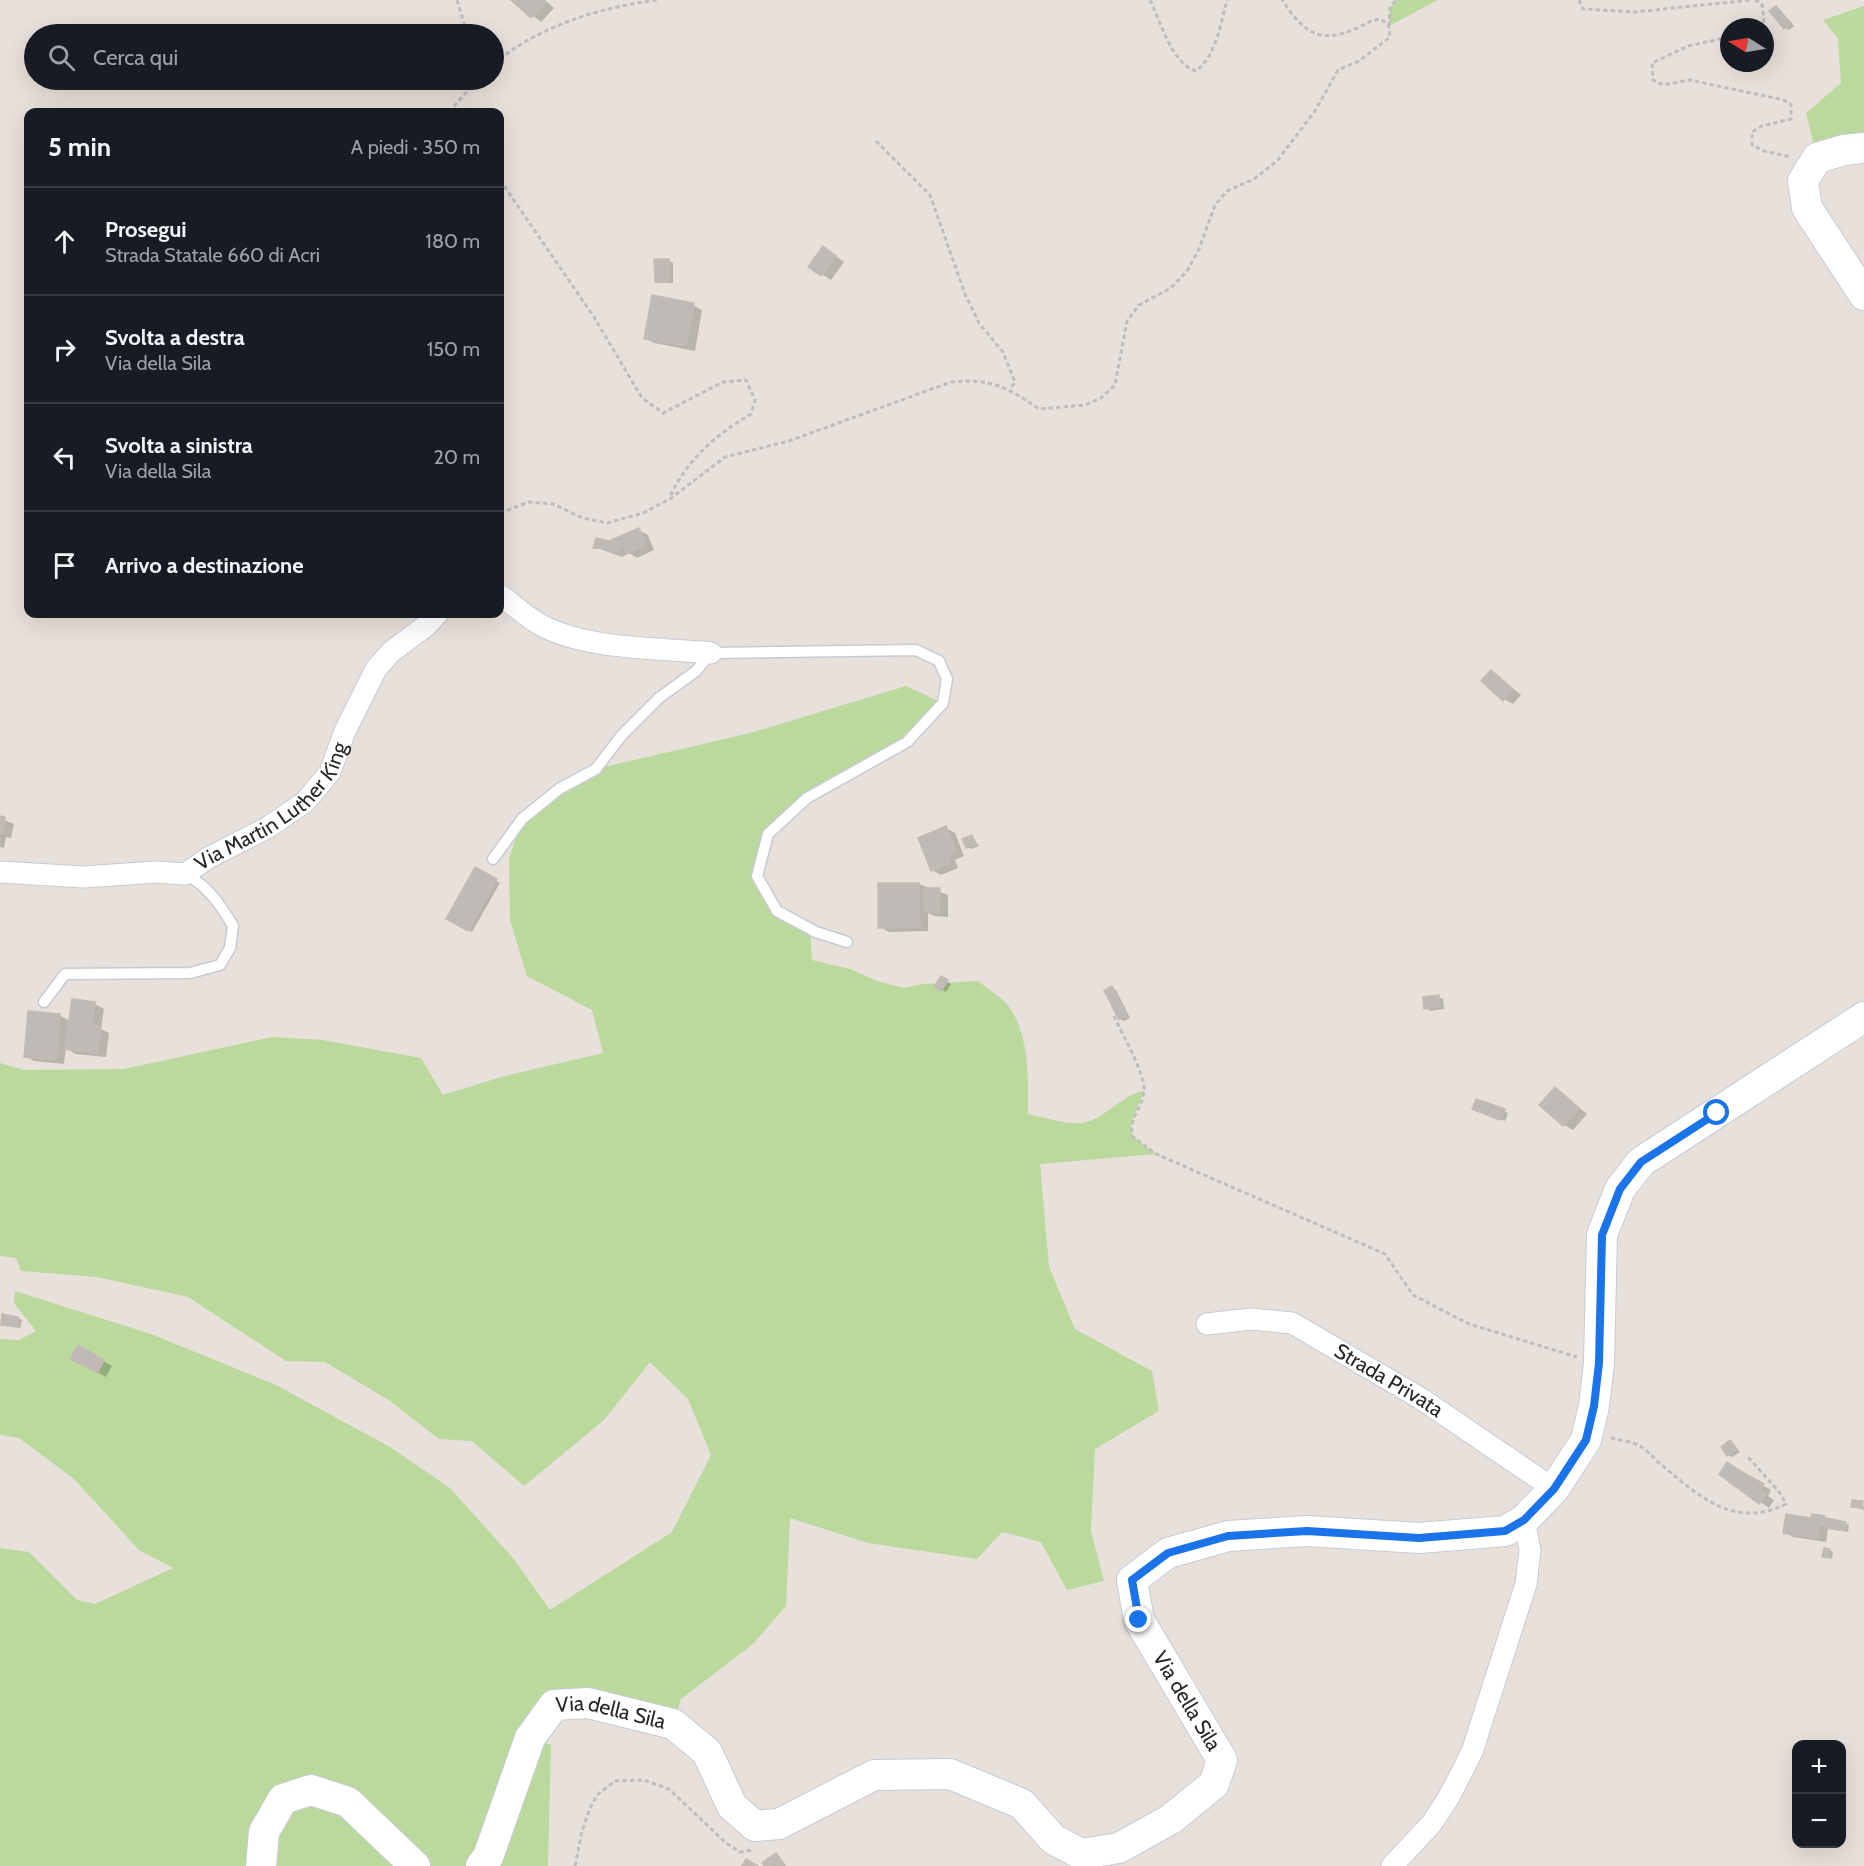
<!DOCTYPE html>
<html lang="it">
<head>
<meta charset="utf-8">
<style>
  :root { --surface:#171b24; --page:#20242c; --text:#f1f3f6; --muted:#9ea1a6; --line:#363941 }
  body { margin:0; font-family:Cabin,sans-serif; background:var(--page); color:var(--text) }
  .controls { position:absolute; right:18px; bottom:18px; display:grid; overflow:hidden; border-radius:12px; box-shadow:0 6px 24px #0002 }
  .controls button { width:54px; height:54px; display:grid; place-items:center; padding:0; border:0; border-bottom:2px solid var(--line); background:var(--surface); color:var(--text); font:30px sans-serif }
  .compass { position:absolute; left:1720px; top:18px; width:54px; height:54px; border-radius:50%; background:var(--surface); box-shadow:0 6px 24px #0002; rotate:281deg }
  .stop { position:absolute; width:18px; height:18px; margin:-14px; border:4px solid #1a73e8; border-radius:50%; background:#fff }
  .stop.end { background:#1a73e8; border-color:#fff; box-shadow:0 2px 6px #0008 }
  .list { margin:0; padding:0; list-style:none }
  h2 { display:flex; justify-content:space-between; align-items:center; height:78px; margin:0; padding:0 24px; font-size:26px }
  h2 small { font-size:20px; font-weight:400; color:var(--muted) }
  .list li { display:grid; grid-template-columns:39px 1fr auto; gap:18px; align-items:center; box-sizing:border-box; height:108px; padding:0 24px; border-top:2px solid var(--line) }
  .list b { display:block; font-size:22px; white-space:nowrap }
  .list p { margin:0; font-size:20px; white-space:nowrap; color:var(--muted) }
  .list em { font-size:20px; font-style:normal; color:var(--muted) }
  .icon { flex:none; width:33px; height:33px; fill:none; stroke:currentColor; stroke-width:2; stroke-linecap:round; stroke-linejoin:round }
  .map { position:relative; flex:none; width:1864px; height:1866px; overflow:hidden }
  .search { position:absolute; background:var(--surface); box-shadow:0 6px 24px #0002; left:24px; top:24px; width:480px; height:66px; display:flex; align-items:center; gap:15px; box-sizing:border-box; padding:0 21px; border-radius:33px; color:var(--muted); font-size:22px }
  .panel { position:absolute; background:var(--surface); box-shadow:0 6px 24px #0002; left:24px; top:108px; width:480px; height:510px; border-radius:12px }
  .map>svg:first-child { display:block }
  .green { fill:#bbd99c }
  .shadow { fill:#0003; fill-rule:evenodd }
  .building { fill:#c0bab7; stroke:#c3bbb4; stroke-width:1.5 }
  .lines { fill:none; stroke-linecap:round; stroke-linejoin:round }
  .service-casing { stroke:#c6cbd4; stroke-width:13 }
  .minor-casing { stroke:#c6cbd4; stroke-width:23 }
  .secondary-casing { stroke:#c6cbd4; stroke-width:32 }
  .path { stroke:#bebebe; stroke-width:3; stroke-dasharray:4.5 3; stroke-linecap:butt }
  .service { stroke:#fff; stroke-width:10 }
  .minor { stroke:#fff; stroke-width:21 }
  .secondary { stroke:#fff; stroke-width:30 }
  .route { stroke:#1a73e8; stroke-width:8 }
  .labels { text-anchor:middle; stroke-width:4.5; stroke-linejoin:round; paint-order:stroke }
  .street-label { font-size:21px; fill:#272727; stroke:#fff }
</style>
</head>
<body>
<div class="map">
<svg width="1864" height="1866" viewBox="0 0 1864 1866">
  <rect width="100%" height="100%" fill="#e8e0da"/>
  <path class="green" d="M1396,0H1438L1389,26L1390,8Z
    M1864,6V148L1817,158L1806,113L1841,83L1838,39L1823,20Z
    M906,686L943,703L907,742L807,798L768,834L757,876L777,911L810,929L812,960L850,969L877,981L904,988L923,984L978,981C988,989 1003,998 1010,1008C1030,1038 1028,1080 1028,1114C1044,1117 1065,1125 1081,1123C1105,1120 1122,1094 1144,1091L1131,1123L1132,1136L1156,1154L1040,1164L1049,1267L1075,1329L1152,1371L1159,1411L1095,1449L1091,1531L1104,1581L1067,1590L1041,1542L1002,1532L977,1559L868,1543L790,1518L786,1606L753,1644L681,1699L673,1724L588,1703L531,1738L551,1745L548,1866H0V1548L29,1552L77,1600L95,1604L173,1568L139,1550L74,1479L19,1438L0,1435V1339L19,1340L36,1331L14,1303L15,1291L151,1334L276,1385L390,1447L450,1488L513,1558L550,1610L672,1532L711,1455L688,1399L650,1362L604,1420L524,1486L472,1441L439,1439L390,1401L325,1362L286,1361L188,1297L97,1277L21,1271L16,1258L0,1256V1063L24,1070L124,1069L272,1037L323,1040L421,1058L443,1095L501,1077L603,1053L592,1010L527,976L510,920L509,859L522,819L596,769L750,733Z"/>
  <path class="shadow" d="M513,0H545L554,8L541,22Z
    M1777,7L1794,26L1789,30L1785,28Z
    M824,248L844,262L831,280L810,266Z
    M669,261L673,263V283H660L656,281Z
    M693,305L702,310L695,351L654,343L645,338Z
    M639,530L648,535L654,550L637,558L629,553L622,557L595,547Z
    M1492,671L1521,695L1513,704L1504,699Z
    M0,818L14,824L11,838L6,837L4,848L0,847Z
    M946,828L955,833L964,856L955,860L958,868L941,875L932,870Z
    M972,836L979,846L971,849L967,847Z
    M476,869L500,883L472,932L448,918Z
    M919,884L948,895V917L934,916L928,913V931L889,932L880,927Z
    M941,978L951,984L946,992L936,987Z
    M1112,988L1116,990L1130,1018L1124,1021L1120,1019Z
    M1439,997L1443,999L1444,1009L1430,1011L1426,1008Z
    M95,1004L104,1009L101,1029L109,1033L106,1057L75,1054L66,1048L64,1064L34,1061L25,1056L59,1015L70,1021Z
    M1555,1089L1587,1114L1573,1130L1564,1125Z
    M1478,1111H1504L1508,1113L1505,1121Z
    M18,1318L22,1320L20,1328L3,1324Z
    M78,1347L112,1366L106,1377L72,1358Z
    M1730,1442L1740,1452L1732,1457L1728,1455Z
    M1740,1473L1771,1490L1768,1496L1774,1500L1769,1508L1721,1474Z
    M1863,1503L1864,1510L1853,1506Z
    M1825,1518L1849,1525L1848,1532L1828,1528L1826,1542L1793,1537L1784,1532L1813,1520ZM1818,1520L1827,1525V1528L1817,1522Z
    M1829,1550L1833,1552L1832,1559L1824,1556Z
    M776,1855L780,1857L786,1866H766L764,1863Z"/>
  <path class="building" d="M511,0H543L546,2L531,18Z
    M1776,6L1791,23L1784,29L1769,11Z
    M823,246L836,256L821,276L808,267Z
    M654,259H669V282H655Z
    M652,295L694,303L686,346L644,339Z
    M639,528L646,545L627,554L624,546L612,553L609,549L593,548L596,538L609,541Z
    M1491,670L1513,689L1503,701L1481,681Z
    M0,816L5,817L2,834H0Z
    M946,826L956,851L947,855L950,863L931,871L918,838Z
    M972,835L976,844L966,848L962,839Z
    M475,867L497,879L468,931L446,919Z
    M878,883H919L920,927L878,928Z
    M924,888H940L939,913L924,912Z
    M941,976L948,980L941,991L934,987Z
    M1112,986L1127,1016L1119,1020L1104,990Z
    M1439,995L1440,1007L1424,1009L1423,997Z
    M72,999L95,1002L92,1026L101,1027L97,1053L65,1049Z
    M28,1011L60,1014L56,1060L24,1057Z
    M1555,1087L1579,1108L1563,1126L1539,1105Z
    M1476,1099L1505,1109L1500,1120L1472,1109Z
    M2,1314L18,1317L17,1327L1,1325Z
    M78,1345L104,1360L97,1373L70,1359Z
    M1730,1440L1737,1449L1727,1456L1721,1447Z
    M1727,1462L1737,1469L1728,1481L1719,1474Z
    M1737,1469L1764,1484L1760,1489L1766,1494L1759,1504L1728,1481Z
    M1852,1500L1863,1501L1862,1508L1851,1507Z
    M1786,1514L1811,1518L1812,1514L1825,1516L1824,1525L1819,1524L1817,1538L1783,1533Z
    M1827,1518L1846,1522L1844,1531L1825,1528Z
    M1824,1548L1830,1549L1828,1558L1822,1557Z
    M776,1853L784,1864L764,1866L762,1863Z
    M746,1859L758,1866H742Z"/>
  <g class="lines">
    <defs>
      <path id="service" d="M493,859L522,819L559,789L596,769L621,736L659,698L696,671L711,653L916,650L939,661L947,679L943,703L907,742L807,798L768,834L757,876L777,911L816,932L847,942
        M44,1002L65,974L190,973L220,965L230,948L233,926C220,904 208,886 185,874"/>
      <g id="minor">
        <path d="M500,595C514,605 526,617 541,625C588,650 658,648 711,653"/>
        <path id="s1" d="M0,872L83,877L157,872L185,874L208,858L267,828L305,802L330,772L345,731L376,669L391,652L427,625L437,614"/>
        <path id="s2" d="M1207,1324L1251,1319L1292,1323L1420,1398L1554,1489"/>
        <path d="M1392,1866L1432,1823L1449,1797L1472,1752L1526,1584L1530,1550L1524,1520"/>
      </g>
      <g id="secondary">
        <path d="M1864,148L1844,150L1817,158L1803,181L1807,208L1864,295"/>
        <path d="M261,1866L264,1832L283,1799L311,1790L348,1802L415,1866"/>
        <path id="s3" d="M481,1866L488,1857L530,1738L554,1705L588,1703L673,1724L707,1752L732,1806L755,1826L779,1824L874,1775L950,1774L1022,1804L1053,1839L1081,1854L1119,1848L1171,1819L1214,1784L1222,1760L1139,1620L1132,1580L1168,1553L1228,1536L1307,1531L1419,1538L1505,1531L1524,1520L1554,1489L1586,1440L1594,1406L1599,1363L1602,1235L1620,1189L1641,1162L1864,1017"/>
      </g>
    </defs>
    <use href="#service" class="service-casing"/>
    <use href="#minor" class="minor-casing"/>
    <use href="#secondary" class="secondary-casing"/>
    <path class="path" d="M457,0L467,34
      M1150,0C1161,22 1171,63 1196,71C1216,56 1221,23 1227,0
      M1579,0L1583,9L1635,12L1751,0
      M1755,0L1762,4L1764,21L1757,27
      M1389,26L1390,8L1396,0
      M1729,37L1688,46L1652,63L1653,80L1663,85L1690,80L1784,100L1791,105V119L1762,126L1752,132V145L1764,151L1791,157
      M494,64C538,26 601,7 658,0
      M449,112L477,80
      M876,141L930,195L965,294L979,323L1003,352L1015,382L1010,389
      M500,180L594,317L642,398L663,413L723,382L746,380L755,400L751,414C717,434 686,460 670,497
      M500,513L529,502L553,504L583,518L607,523L643,513L670,499L725,457L789,441L951,382C991,378 1007,387 1039,409L1085,405L1101,398L1115,385L1127,321L1139,305L1171,288L1187,271L1199,249L1215,205L1227,191L1254,179L1277,161L1315,111L1338,70L1359,61L1390,37L1389,26L1381,19C1370,20 1365,25 1355,29C1318,45 1303,31 1282,0
      M1114,1016C1121,1032 1146,1075 1144,1091C1142,1109 1130,1115 1132,1136L1156,1154L1385,1254L1413,1295L1469,1324L1577,1357
      M1611,1438C1619,1440 1630,1441 1638,1445C1647,1449 1655,1460 1663,1466C1701,1498 1735,1529 1786,1504L1780,1493L1748,1457
      M575,1866L582,1831L590,1808L597,1795L615,1781L644,1780L669,1789L726,1843L740,1852L752,1850"/>
    <use href="#service" class="service"/>
    <use href="#minor" class="minor"/>
    <use href="#secondary" class="secondary"/>
  </g>
  <g class="lines">
    <path class="route" d="M1139,1620L1132,1580L1168,1553L1228,1536L1307,1531L1419,1538L1505,1531L1524,1520L1554,1489L1586,1440L1594,1406L1599,1363L1602,1235L1620,1189L1641,1162L1717,1113"/>
  </g>
  <g class="labels">
    <g class="street-label">
      <text dy="7" stroke="none"><textPath href="#s1" startOffset="298">Via Martin Luther King</textPath></text>
      <text dy="7" stroke="none"><textPath href="#s2" startOffset="198">Strada Privata</textPath></text>
      <text transform="translate(1187 1701) rotate(59)" y="7">Via della Sila</text>
      <text dy="7" stroke="none"><textPath href="#s3" startOffset="236">Via della Sila</textPath></text>
    </g>
  </g>
</svg>
<div class="controls">
<button>+</button>
<button>−</button>
</div>
<svg class="compass" viewBox="-18 -18 36 36"><path d="M0-13l5 13h-10z" fill="#e53935"/><path d="M0 13l5-13h-10z" fill="#9ea1a6"/></svg>
<div class="stop" style="left:1717px;top:1113px"></div>
<div class="stop end" style="left:1139px;top:1620px"></div>
<div class="search"><svg class="icon" aria-label="search" viewBox="0 0 24 24"><circle cx="10" cy="10" r="6"/><path d="M15 15l6 6"/></svg>Cerca qui</div>
<section class="panel">
<h2>5 min<small>A piedi · 350 m</small></h2>
<ul class="list">
<li><svg class="icon" aria-label="ahead" viewBox="0 0 24 24"><path d="M12 20V5M6 11l6-6 6 6"/></svg><div><b>Prosegui</b><p>Strada Statale 660 di Acri</p></div><em>180 m</em></li>
<li><svg class="icon" aria-label="right" viewBox="0 0 24 24"><path d="M7 20v-9h11M14 6l5 5-5 5"/></svg><div><b>Svolta a destra</b><p>Via della Sila</p></div><em>150 m</em></li>
<li><svg class="icon" aria-label="left" viewBox="0 0 24 24"><path d="M17 20v-9H6M10 6l-5 5 5 5"/></svg><div><b>Svolta a sinistra</b><p>Via della Sila</p></div><em>20 m</em></li>
<li><svg class="icon" aria-label="arrive" viewBox="0 0 24 24"><path d="M6 21V4h12l-3 4 3 4H6"/></svg><div><b>Arrivo a destinazione</b></div></li>
</ul>
</section>
</div>
</body>
</html>
